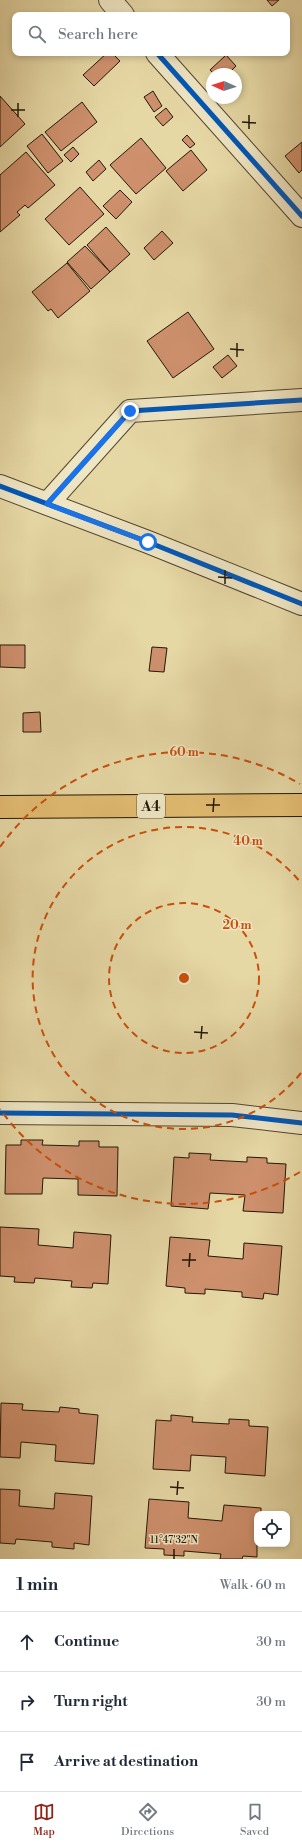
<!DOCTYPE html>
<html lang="en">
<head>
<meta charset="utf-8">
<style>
  :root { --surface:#fff; --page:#f2f2f3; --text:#1f2937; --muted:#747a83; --line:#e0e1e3; --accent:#8f2418 }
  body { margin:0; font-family:"Libre Bodoni",serif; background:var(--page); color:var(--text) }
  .controls { position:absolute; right:12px; bottom:12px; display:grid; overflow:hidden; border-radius:8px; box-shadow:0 2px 6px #0003 }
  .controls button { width:36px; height:36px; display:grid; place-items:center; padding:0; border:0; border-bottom:1px solid var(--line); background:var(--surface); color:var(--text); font:20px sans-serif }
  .compass { position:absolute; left:206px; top:68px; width:36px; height:36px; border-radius:50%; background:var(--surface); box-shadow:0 2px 6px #0003; rotate:273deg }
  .stop { position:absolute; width:12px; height:12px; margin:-9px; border:3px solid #1a73e8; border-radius:50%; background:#fff }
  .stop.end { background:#1a73e8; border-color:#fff; box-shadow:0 1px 4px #0008 }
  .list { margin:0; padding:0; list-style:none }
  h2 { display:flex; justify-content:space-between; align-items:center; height:52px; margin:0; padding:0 16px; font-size:17px }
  h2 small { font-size:13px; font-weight:400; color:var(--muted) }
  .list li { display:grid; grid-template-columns:26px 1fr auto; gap:12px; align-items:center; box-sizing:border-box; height:60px; padding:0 16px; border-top:1px solid var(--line) }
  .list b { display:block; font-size:15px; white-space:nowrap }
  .list em { font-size:13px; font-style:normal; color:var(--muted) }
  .icon { flex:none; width:22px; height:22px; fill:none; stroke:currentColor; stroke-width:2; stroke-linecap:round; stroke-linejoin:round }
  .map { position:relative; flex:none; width:302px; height:1559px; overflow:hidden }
  .search { position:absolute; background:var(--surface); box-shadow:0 2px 6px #0003; left:12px; right:12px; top:12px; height:44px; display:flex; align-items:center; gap:10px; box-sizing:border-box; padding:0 14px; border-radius:8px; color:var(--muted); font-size:15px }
  .sheet { height:232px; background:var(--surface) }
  nav { display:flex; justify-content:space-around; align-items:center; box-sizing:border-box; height:56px; border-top:1px solid var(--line); background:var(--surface); font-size:11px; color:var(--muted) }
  nav a { display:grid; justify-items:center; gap:2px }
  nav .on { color:var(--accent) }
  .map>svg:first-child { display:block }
  .building { fill:#ce906d; stroke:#221606 }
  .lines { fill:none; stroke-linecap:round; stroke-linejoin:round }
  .minor-casing { stroke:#53462e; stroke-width:24 }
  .trunk-casing { stroke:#221606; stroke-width:24 }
  .minor { stroke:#efe6c4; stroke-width:22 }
  .trunk { stroke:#e3bc72; stroke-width:22 }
  .cycleway-casing { stroke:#efe6c4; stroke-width:8 }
  .cycleway { stroke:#0057b8; stroke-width:5 }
  .route { stroke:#1a73e8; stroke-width:5 }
  .ticks { fill:none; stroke:#221606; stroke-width:1.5 }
  .ring { fill:none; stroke:#ca4f0b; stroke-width:2; stroke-dasharray:7 5 }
  .labels { text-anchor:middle; stroke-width:3; stroke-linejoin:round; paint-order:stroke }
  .shield { fill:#efe6c4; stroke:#60543f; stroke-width:1 }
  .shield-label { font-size:14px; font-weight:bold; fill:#221606 }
  .ticks-label { font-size:10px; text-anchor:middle; fill:#221606; stroke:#efe6c4; stroke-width:3; stroke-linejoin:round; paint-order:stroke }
  .centre { fill:#ca4f0b; stroke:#efe6c4; stroke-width:2 }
  .ring-label { font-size:12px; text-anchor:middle; font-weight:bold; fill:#ca4f0b; stroke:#efe6c4; stroke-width:3; stroke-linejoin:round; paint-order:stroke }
</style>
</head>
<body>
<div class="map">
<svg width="302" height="1559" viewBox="0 0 302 1559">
  <rect width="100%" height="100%" fill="#e6d8a5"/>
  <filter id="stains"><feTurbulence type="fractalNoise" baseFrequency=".005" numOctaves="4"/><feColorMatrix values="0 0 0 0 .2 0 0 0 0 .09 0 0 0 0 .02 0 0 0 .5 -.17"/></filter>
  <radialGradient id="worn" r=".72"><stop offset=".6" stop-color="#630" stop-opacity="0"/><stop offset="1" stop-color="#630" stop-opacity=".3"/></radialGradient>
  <path class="building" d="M267,0H279L272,6Z
    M107,53H112L120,61L94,86L83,75Z
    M226,55L236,66L230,72L232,74H214L210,70Z
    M153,91L162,106L154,112L144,97Z
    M0,96L25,124L0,147Z
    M82,102L97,122L61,151L45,132Z
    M166,108L173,117L163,126L155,117Z
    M42,134L63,161L48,173L27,146Z
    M187,135L195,144L190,148L182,140Z
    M141,138L166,168L136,194L110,165Z
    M302,142V170L299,173L285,156Z
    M73,147L79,154L71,162L64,155Z
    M191,150L207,170L183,191L166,171Z
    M26,152L55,185L28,208L25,205L17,212L20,215L0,232V175Z
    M99,160L106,169L93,181L86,172Z
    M80,187L104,214L69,245L45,219Z
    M120,190L132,202L116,219L103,206Z
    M106,227L130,254L110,272L87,245Z
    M162,231L173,243L154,260L144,248Z
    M85,246L110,272L91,289L67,262Z
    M67,263L90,291L58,318L51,309L48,311L32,292Z
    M188,312L214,349L173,378L147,341Z
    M228,355L237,366L222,378L213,367Z
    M0,645H25V668L0,667Z
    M152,647L167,648L164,672L149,671Z
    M40,712L41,732H23V713Z
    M21,1140H43L42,1145L79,1146V1141H99V1147H118L117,1196L78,1195V1179L43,1178L42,1194H5L6,1145H21Z
    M189,1153L211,1154L210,1160L247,1162V1157L267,1158V1163L286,1164L283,1213L243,1211L245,1195L210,1193L208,1209L171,1206L174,1157L189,1158Z
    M0,1227L39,1229L38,1245L73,1248L74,1232L111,1235L108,1284L93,1283L92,1288L71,1287L72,1281L35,1278L34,1283L14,1282L15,1277L0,1276Z
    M170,1237L210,1240L208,1256L243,1259L244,1243L282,1246L278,1295L264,1293L263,1299L242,1297V1292L205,1289V1294L185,1293V1288L166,1286Z
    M1,1403L23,1404L22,1410L59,1412L60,1407L79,1409V1413L98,1415L94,1464L55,1461L56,1445L21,1442L20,1458L0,1457Z
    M171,1415L193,1417L192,1422L229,1424V1419L249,1420V1426L268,1427L265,1476L225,1473L226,1457L191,1455L190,1471L153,1469L156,1420L171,1421Z
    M0,1489L20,1490L19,1506L54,1509L55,1493L92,1496L89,1545L74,1543V1549L52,1547V1542L16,1539L15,1544L0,1543Z
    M149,1499L189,1502L188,1518L222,1521L224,1505L261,1508V1514H257V1557L243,1556L242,1559H220L221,1554L184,1551V1556L164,1555V1549L145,1548Z"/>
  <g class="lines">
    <defs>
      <path id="minor" d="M110,0L123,15
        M157,53L302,216
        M0,486L148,542L302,604
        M47,504L130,411L302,400
        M0,1113L232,1115L302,1123"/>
      <path id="trunk" d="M0,807L302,805"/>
    </defs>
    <use href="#minor" class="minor-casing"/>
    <use href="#trunk" class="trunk-casing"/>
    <use href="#minor" class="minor"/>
    <use href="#trunk" class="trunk"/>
    <defs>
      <path id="cycleway" d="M157,53L302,216
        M0,486L148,542L302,604
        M47,504L130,411L302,400
        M0,1113L232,1115L302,1123"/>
    </defs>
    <use href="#cycleway" class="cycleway-casing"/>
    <use href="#cycleway" class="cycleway"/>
  </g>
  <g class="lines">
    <path class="route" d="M130,411L47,504L148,542"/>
  </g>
  <path class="ticks" d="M11,110H25M18,117V103M242,122L256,123M249,129V115M230,349L244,350M237,357V343M218,577L232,578M225,584V570M206,805H220M213,812L214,798M194,1032L208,1033M201,1039L202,1026M182,1260H196M189,1267L190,1253M170,1487L184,1488M177,1495L178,1481M174,1559V1549"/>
  <g class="ring">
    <circle cx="184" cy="978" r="75"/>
    <path d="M301 1073A151 151 0 1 1 301 883"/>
    <path d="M300 1172A226 226 0 0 1 0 1109M0 847A226 226 0 0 1 300 784"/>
  </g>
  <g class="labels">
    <rect class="shield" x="137" y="794" width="28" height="24" rx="3"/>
    <g class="shield-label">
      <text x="151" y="811">A4</text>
    </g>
  </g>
  <g class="ticks-label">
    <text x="174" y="1543">11°47'32"N</text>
  </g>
  <circle cx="184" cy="978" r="6" class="centre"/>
  <g class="ring-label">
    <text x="184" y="756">60 m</text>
    <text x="248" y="845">40 m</text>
    <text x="237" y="929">20 m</text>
  </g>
  <rect width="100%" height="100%" filter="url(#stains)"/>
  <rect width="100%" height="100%" fill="url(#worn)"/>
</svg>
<div class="controls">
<button><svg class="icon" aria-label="locate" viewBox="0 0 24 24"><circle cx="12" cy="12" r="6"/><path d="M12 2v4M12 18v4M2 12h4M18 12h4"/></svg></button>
</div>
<svg class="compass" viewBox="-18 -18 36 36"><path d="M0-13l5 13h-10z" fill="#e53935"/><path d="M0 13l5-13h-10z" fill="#747a83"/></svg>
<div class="stop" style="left:148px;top:542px"></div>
<div class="stop end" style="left:130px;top:411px"></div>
<div class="search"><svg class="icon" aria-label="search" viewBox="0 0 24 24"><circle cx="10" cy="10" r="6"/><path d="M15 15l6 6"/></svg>Search here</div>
</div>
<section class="sheet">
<h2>1 min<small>Walk · 60 m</small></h2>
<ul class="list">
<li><svg class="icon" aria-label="ahead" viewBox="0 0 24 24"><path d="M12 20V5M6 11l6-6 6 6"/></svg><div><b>Continue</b></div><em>30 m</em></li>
<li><svg class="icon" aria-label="right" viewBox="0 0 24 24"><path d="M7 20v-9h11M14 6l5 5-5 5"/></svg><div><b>Turn right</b></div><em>30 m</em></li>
<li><svg class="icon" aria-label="arrive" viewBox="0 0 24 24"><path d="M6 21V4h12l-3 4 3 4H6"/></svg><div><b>Arrive at destination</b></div></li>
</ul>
</section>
<nav>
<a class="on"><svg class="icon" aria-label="map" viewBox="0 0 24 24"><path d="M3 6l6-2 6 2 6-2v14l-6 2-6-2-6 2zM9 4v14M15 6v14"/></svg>Map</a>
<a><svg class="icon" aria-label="directions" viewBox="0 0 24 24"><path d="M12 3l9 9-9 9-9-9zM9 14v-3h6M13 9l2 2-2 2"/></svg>Directions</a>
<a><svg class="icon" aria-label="saved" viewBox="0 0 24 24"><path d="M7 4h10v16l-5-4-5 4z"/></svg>Saved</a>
</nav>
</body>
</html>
